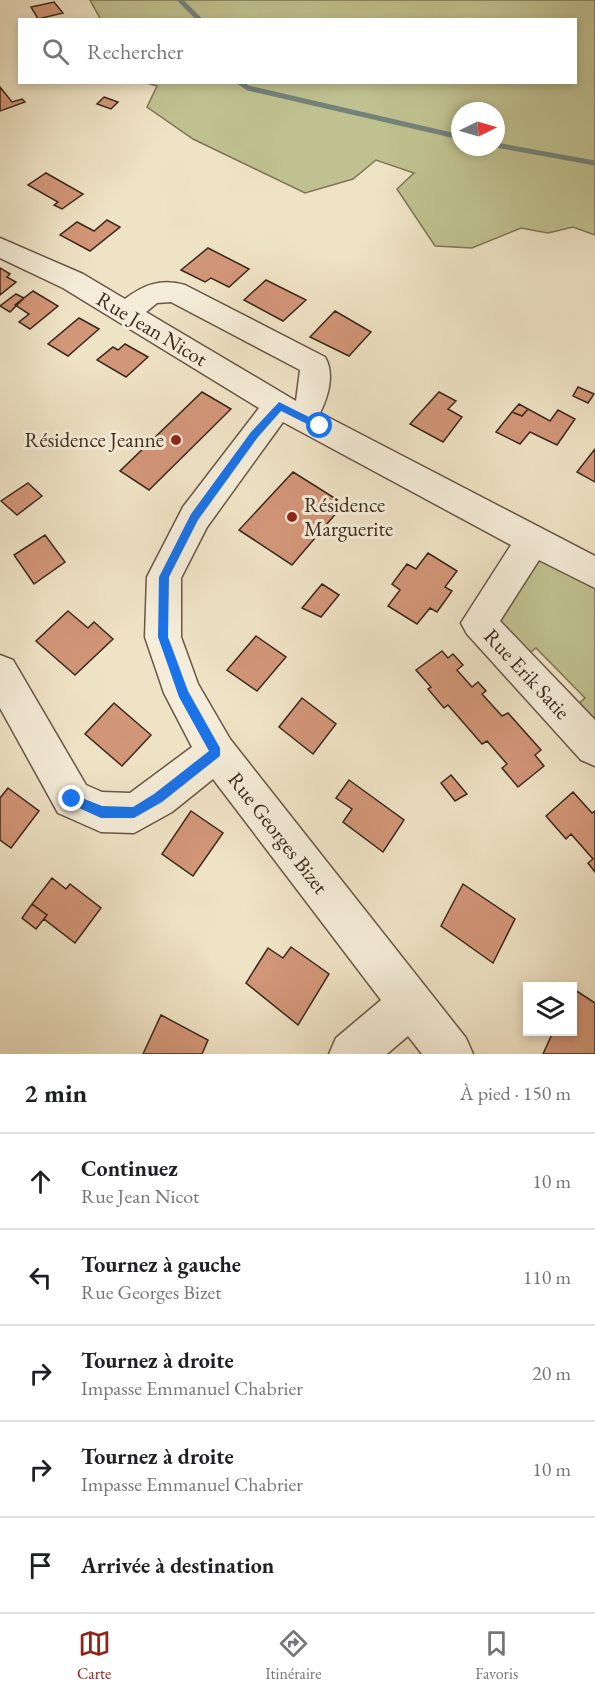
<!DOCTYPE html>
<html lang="fr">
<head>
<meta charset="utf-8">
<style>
  :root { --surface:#fff; --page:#f6f6f6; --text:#202124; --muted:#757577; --line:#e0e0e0; --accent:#8f2418 }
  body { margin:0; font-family:"EB Garamond",serif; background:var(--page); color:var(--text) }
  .controls { position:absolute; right:18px; bottom:18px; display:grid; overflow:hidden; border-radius:0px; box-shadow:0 3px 9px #0003 }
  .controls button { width:54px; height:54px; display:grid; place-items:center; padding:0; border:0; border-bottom:2px solid var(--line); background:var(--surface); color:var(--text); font:30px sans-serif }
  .compass { position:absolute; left:451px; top:102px; width:54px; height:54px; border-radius:50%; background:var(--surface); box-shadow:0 3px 9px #0003; rotate:85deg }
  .stop { position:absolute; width:18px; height:18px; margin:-14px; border:4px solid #1a73e8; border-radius:50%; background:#fff }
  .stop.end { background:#1a73e8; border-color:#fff; box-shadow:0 2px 6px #0008 }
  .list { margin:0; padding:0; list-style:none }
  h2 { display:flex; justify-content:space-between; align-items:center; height:78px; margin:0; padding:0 24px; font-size:26px }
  h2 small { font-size:20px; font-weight:400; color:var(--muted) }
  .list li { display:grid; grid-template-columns:39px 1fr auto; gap:18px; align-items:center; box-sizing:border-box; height:96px; padding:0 24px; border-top:2px solid var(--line) }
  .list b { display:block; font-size:22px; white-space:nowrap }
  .list p { margin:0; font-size:20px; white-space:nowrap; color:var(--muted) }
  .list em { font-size:20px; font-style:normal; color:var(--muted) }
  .icon { flex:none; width:33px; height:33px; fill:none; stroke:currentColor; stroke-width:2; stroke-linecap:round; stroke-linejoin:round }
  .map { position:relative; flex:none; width:595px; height:1054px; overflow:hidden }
  .search { position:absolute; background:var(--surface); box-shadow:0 3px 9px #0003; left:18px; right:18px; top:18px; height:66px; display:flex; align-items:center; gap:15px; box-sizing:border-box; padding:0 21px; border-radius:0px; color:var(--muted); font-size:22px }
  .sheet { height:558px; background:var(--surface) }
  nav { display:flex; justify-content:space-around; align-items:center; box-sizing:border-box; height:84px; border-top:2px solid var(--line); background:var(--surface); font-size:16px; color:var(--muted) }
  nav a { display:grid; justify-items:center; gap:3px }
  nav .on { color:var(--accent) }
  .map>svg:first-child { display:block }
  .green { fill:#c0c190; stroke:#7e7457; stroke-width:1.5; fill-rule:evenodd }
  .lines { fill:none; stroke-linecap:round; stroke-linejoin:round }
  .stream { stroke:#748279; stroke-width:5 }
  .building { fill:#d29678; stroke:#3c281e; stroke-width:1.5 }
  .minor-casing { stroke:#695748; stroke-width:3 }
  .minor { fill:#f5edd9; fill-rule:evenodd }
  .route { fill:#1a73e8 }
  .poi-dot { fill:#8f2418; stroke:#f5edd9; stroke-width:2 }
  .labels { text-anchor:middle; stroke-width:6; stroke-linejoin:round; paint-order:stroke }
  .street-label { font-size:21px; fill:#3c281e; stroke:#f5edd9 }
  .poi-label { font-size:21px; fill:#3c281e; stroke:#f5edd9; text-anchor:end }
</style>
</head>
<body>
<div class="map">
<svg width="595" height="1054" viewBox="0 0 595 1054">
  <rect width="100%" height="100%" fill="#efe3c5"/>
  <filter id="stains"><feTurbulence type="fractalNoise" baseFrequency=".00333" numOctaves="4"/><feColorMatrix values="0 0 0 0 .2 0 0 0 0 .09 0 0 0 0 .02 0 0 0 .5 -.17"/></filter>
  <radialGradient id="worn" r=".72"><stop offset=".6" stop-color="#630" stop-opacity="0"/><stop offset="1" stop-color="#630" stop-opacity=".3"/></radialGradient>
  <path class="green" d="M90,0H595V235L573,227L548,233L521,228L472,248L435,246L397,189L414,173L376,160L353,179L305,193L193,139L147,107L157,86L147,83L576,82V20H101ZM460,111H496V147H460Z
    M538,552L595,584V736L571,711L585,698L536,648L522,659L491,623Z"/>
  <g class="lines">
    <path class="stream" d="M180,0L200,20
      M239,82L248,88L460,137
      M496,145L595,163"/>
  </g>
  <path class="building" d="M54,2L63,13L38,19L31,7Z
    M0,87L12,102L22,99L25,102L0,111Z
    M104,97L118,102L111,109L97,104Z
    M46,173L83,194L62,209L54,205L58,202L28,185Z
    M107,220L120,227L90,251L60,235L77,222L94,231Z
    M208,248L249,269L229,287L211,278L205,282L181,270Z
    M0,268L10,274L7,277L16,282L0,295Z
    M266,280L306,300L283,321L244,300Z
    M33,291L58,306L30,329L19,322L29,314L15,305Z
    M16,294L24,298L10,312L0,306Z
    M335,311L371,332L349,356L310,337Z
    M79,318L99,329L68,356L48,344Z
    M125,344L148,357L126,377L97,360L113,347L118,350Z
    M578,387L594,394L588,403L573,396Z
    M202,392L231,409L149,490L120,471Z
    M439,392L456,401L448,409L462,417L443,442L410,424Z
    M519,404L528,409L522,416L512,412Z
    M528,409L550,421L558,410L575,419L557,445L530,432L520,444L496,432L512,412L522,416Z
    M595,449V482L577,472Z
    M293,472L344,504L292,565L239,530Z
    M28,483L42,496L17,515L1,501Z
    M45,535L65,562L34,584L14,555Z
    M428,553L457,571L445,587L452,591L437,612L430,608L417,624L388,606L400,590L392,584L407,564L416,569Z
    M322,584L339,595L321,617L302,608Z
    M68,611L88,628L94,622L113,639L75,675L36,641Z
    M256,636L286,657L257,691L227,670Z
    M442,651L448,658L453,654L463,665L457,670L472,687L478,682L486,691L482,694L502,716L508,713L541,750L535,755L544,766L518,787L502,768L507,764L487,741L482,744L448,705L444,708L428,689L431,687L416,670Z
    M302,698L336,724L313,754L279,727Z
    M114,703L151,735L122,766L85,734Z
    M451,775L467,794L455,801L441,783Z
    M349,780L404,820L383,852L343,822L352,809L336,798Z
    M8,788L39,811L11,848L0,840V798Z
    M573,792L592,813L595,811V872L588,863L593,859L571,834L566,839L546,816Z
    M191,811L223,833L193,876L162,854Z
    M52,878L66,889L70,884L101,908L75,943L44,919L47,915L32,904Z
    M463,884L515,919L493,963L441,926Z
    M32,904L47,915L36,929L22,918Z
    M291,947L329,974L298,1025L246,983L268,948L283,958Z
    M572,988L595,1003V1054H543L553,1032H572Z
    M161,1015L208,1040L202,1054H143Z"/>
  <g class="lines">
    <defs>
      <path id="minor" d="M0,238L83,274L125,299C143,285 161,278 185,285L325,357C335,374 328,397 320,413L595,556V588L539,560L500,621L595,720V766L581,760L467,634L461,623L511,545L283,422L207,527L181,578V637L198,684L230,739L466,1038L473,1054H422L408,1036L387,1054H329L336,1038L381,1000L213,779L172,812L134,833L101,832L58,813L0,708V655L13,660L86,785L102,792L130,793L192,747L164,693L145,637L147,577L183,507L259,408L63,288L0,258ZM171,302L300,370L296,401L146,312L157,303Z"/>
    </defs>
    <use href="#minor" class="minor-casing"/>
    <use href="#minor" class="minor"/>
  </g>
  <path class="route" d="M279,402L323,424V429H317L281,411L258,437L198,520L169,577L168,637L188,691L220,748V756L162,802L134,818H101L68,803L66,799L72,794L102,806L133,807L154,794L209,751L179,697L158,637L159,577L191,514L251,432Z"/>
  <g class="poi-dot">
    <circle cx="176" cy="440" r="6"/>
    <circle cx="292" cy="517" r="6"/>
  </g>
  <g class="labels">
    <g class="street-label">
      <text transform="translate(152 329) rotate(31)" y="7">Rue Jean Nicot</text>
      <text transform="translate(527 674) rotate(47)" y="7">Rue Erik Satie</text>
      <text transform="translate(278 833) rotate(52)" y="7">Rue Georges Bizet</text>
    </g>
    <g class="poi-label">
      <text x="164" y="447">Résidence Jeanne</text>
      <text x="304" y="512" text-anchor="start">Résidence<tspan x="304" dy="24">Marguerite</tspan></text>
    </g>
  </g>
  <rect width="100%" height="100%" filter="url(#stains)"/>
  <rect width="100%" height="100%" fill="url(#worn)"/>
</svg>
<div class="controls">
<button><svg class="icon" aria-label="layers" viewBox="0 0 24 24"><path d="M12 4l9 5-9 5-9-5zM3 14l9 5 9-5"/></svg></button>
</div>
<svg class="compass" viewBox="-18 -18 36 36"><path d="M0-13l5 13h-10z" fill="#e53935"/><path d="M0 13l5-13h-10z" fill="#757577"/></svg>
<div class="stop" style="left:320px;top:426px"></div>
<div class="stop end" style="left:72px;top:799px"></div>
<div class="search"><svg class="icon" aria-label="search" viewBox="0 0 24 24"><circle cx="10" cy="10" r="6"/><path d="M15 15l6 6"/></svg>Rechercher</div>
</div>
<section class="sheet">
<h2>2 min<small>À pied · 150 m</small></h2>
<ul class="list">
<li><svg class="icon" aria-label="ahead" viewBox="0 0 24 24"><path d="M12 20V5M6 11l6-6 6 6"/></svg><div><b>Continuez</b><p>Rue Jean Nicot</p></div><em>10 m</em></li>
<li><svg class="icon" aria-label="left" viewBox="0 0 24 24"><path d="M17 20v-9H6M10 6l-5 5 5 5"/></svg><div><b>Tournez à gauche</b><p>Rue Georges Bizet</p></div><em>110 m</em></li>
<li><svg class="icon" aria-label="right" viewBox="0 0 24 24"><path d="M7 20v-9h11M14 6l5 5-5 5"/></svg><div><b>Tournez à droite</b><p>Impasse Emmanuel Chabrier</p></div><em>20 m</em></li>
<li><svg class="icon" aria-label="right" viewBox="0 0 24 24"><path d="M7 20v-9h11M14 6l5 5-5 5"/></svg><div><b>Tournez à droite</b><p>Impasse Emmanuel Chabrier</p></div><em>10 m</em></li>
<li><svg class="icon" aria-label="arrive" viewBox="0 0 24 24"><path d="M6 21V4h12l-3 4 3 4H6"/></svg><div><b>Arrivée à destination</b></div></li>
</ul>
</section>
<nav>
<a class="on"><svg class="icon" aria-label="map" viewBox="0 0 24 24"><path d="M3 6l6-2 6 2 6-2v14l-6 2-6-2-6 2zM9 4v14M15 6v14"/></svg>Carte</a>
<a><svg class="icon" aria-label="directions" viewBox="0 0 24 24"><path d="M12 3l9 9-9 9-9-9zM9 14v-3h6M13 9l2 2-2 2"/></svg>Itinéraire</a>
<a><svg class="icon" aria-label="saved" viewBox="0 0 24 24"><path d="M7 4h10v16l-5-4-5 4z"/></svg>Favoris</a>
</nav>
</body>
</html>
